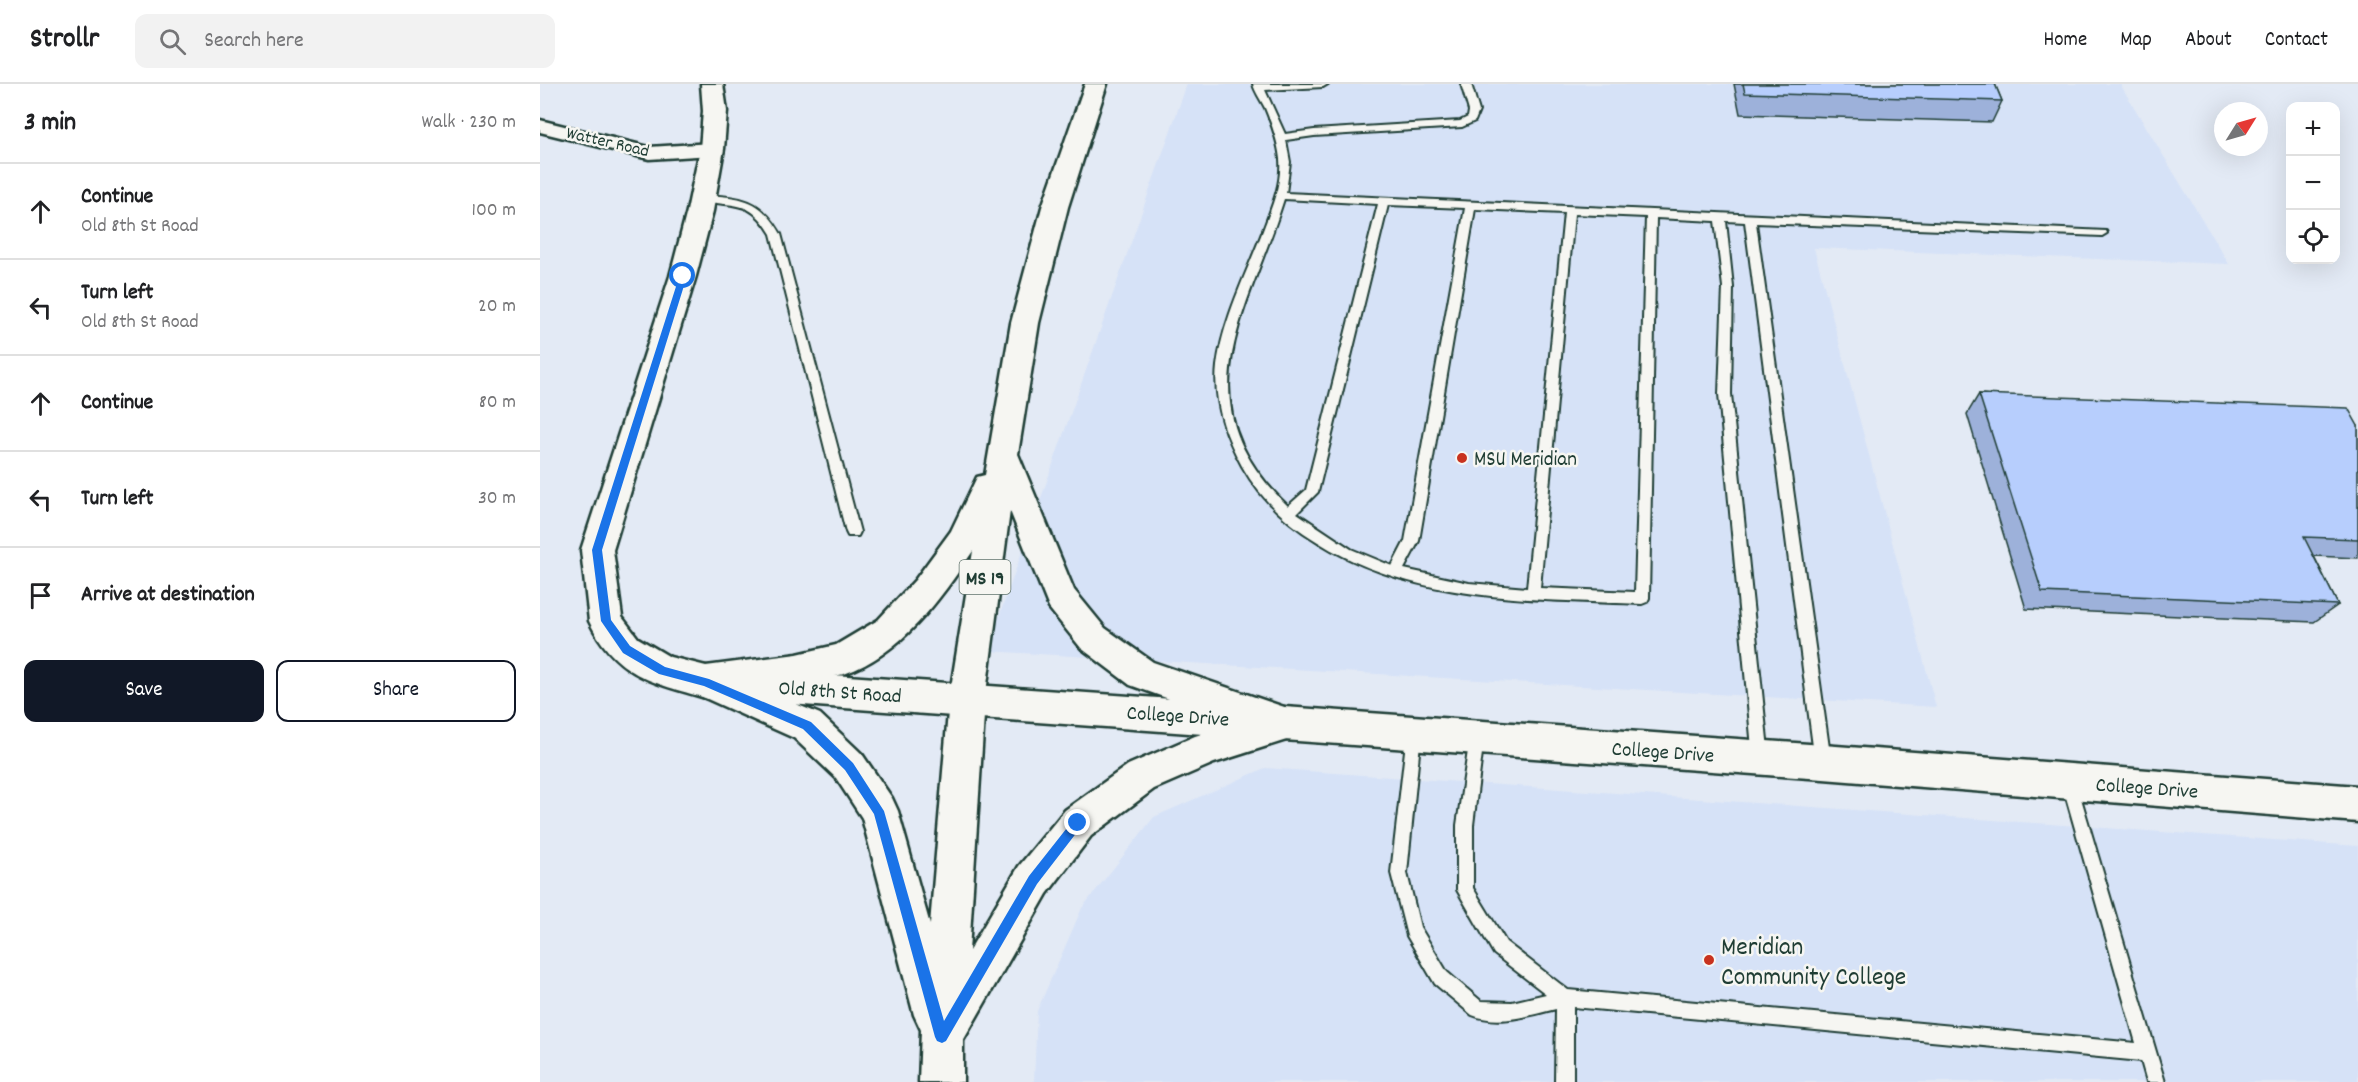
<!DOCTYPE html>
<html lang="en">
<head>
<meta charset="utf-8">
<style>
  :root { --surface:#fff; --page:#f2f2f2; --text:#202124; --muted:#757577; --line:#e0e0e0; --accent:#111827 }
  body { margin:0; font-family:Dekko,sans-serif; background:var(--page); color:var(--text) }
  .controls { position:absolute; right:18px; top:18px; display:grid; overflow:hidden; border-radius:12px; box-shadow:0 6px 24px #0002 }
  .controls button { width:54px; height:54px; display:grid; place-items:center; padding:0; border:0; border-bottom:2px solid var(--line); background:var(--surface); color:var(--text); font:30px sans-serif }
  .compass { position:absolute; left:1674px; top:18px; width:54px; height:54px; border-radius:50%; background:var(--surface); box-shadow:0 6px 24px #0002; rotate:53deg }
  .stop { position:absolute; width:18px; height:18px; margin:-14px; border:4px solid #1a73e8; border-radius:50%; background:#fff }
  .stop.end { background:#1a73e8; border-color:#fff; box-shadow:0 2px 6px #0008 }
  .list { margin:0; padding:0; list-style:none }
  h2 { display:flex; justify-content:space-between; align-items:center; height:78px; margin:0; padding:0 24px; font-size:26px }
  h2 small { font-size:20px; font-weight:400; color:var(--muted) }
  .list li { display:grid; grid-template-columns:39px 1fr auto; gap:18px; align-items:center; box-sizing:border-box; height:96px; padding:0 24px; border-top:2px solid var(--line) }
  .list b { display:block; font-size:22px; white-space:nowrap }
  .list p { margin:0; font-size:20px; white-space:nowrap; color:var(--muted) }
  .list em { font-size:20px; font-style:normal; color:var(--muted) }
  .actions { display:flex; gap:12px; padding:18px 24px }
  .actions a { flex:1; padding:14px 0; border:2px solid var(--accent); border-radius:12px; text-align:center; font-size:21px; color:var(--accent) }
  .actions .main { background:var(--accent); color:#fff }
  .icon { flex:none; width:33px; height:33px; fill:none; stroke:currentColor; stroke-width:2; stroke-linecap:round; stroke-linejoin:round }
  .map { position:relative; flex:none; width:1818px; height:998px; overflow:hidden }
  header { display:flex; align-items:center; gap:36px; box-sizing:border-box; height:84px; padding:0 30px; background:var(--surface); border-bottom:2px solid var(--line) }
  header strong { font-size:28px }
  nav { display:flex; gap:33px; margin-inline-start:auto; font-size:21px }
  .search { width:420px; height:54px; background:var(--page); display:flex; align-items:center; gap:15px; box-sizing:border-box; padding:0 21px; border-radius:12px; color:var(--muted); font-size:22px }
  main { display:flex }
  aside { flex:1; background:var(--surface) }
  .map>svg:first-child { display:block }
  .built { fill:#d6e2f7 }
  .lines { fill:none; stroke-linecap:round; stroke-linejoin:round }
  .lane-casing { stroke:#1f3d34; stroke-width:4 }
  .street-casing { stroke:#1f3d34; stroke-width:5 }
  .secondary-casing { stroke:#1f3d34; stroke-width:5 }
  .primary-casing { stroke:#1f3d34; stroke-width:5 }
  .lane { fill:#f6f6f2; fill-rule:evenodd }
  .street { fill:#f6f6f2; fill-rule:evenodd }
  .secondary { fill:#f6f6f2; fill-rule:evenodd }
  .primary { fill:#f6f6f2; fill-rule:evenodd }
  .wall { fill:#9db1da; stroke:#1f3d34; stroke-width:1.5 }
  .building { fill:#b7cefd; stroke:#1f3d34; stroke-width:1.5 }
  .route { fill:#1a73e8 }
  .poi-dot { fill:#c8321e; stroke:#f6f6f2; stroke-width:2 }
  .labels { text-anchor:middle; stroke-width:5; stroke-linejoin:round; paint-order:stroke }
  .far-street-label { font-size:18px; fill:#1f3d34; stroke:#f6f6f2 }
  .shield { fill:#f6f6f2; stroke:#60746d; stroke-width:1.5 }
  .shield-label { font-size:20px; font-weight:bold; fill:#1f3d34 }
  .poi-label { font-size:21px; fill:#1f3d34; stroke:#f6f6f2; text-anchor:start }
  .street-label { font-size:21px; fill:#1f3d34; stroke:#f6f6f2 }
  .near-poi-label { font-size:26px; fill:#1f3d34; stroke:#f6f6f2; text-anchor:start }
</style>
</head>
<body>
<header>
<strong>Strollr</strong>
<div class="search"><svg class="icon" aria-label="search" viewBox="0 0 24 24"><circle cx="10" cy="10" r="6"/><path d="M15 15l6 6"/></svg>Search here</div>
<nav><a>Home</a><a>Map</a><a>About</a><a>Contact</a></nav>
</header>
<main>
<aside>
<h2>3 min<small>Walk · 230 m</small></h2>
<ul class="list">
<li><svg class="icon" aria-label="ahead" viewBox="0 0 24 24"><path d="M12 20V5M6 11l6-6 6 6"/></svg><div><b>Continue</b><p>Old 8th St Road</p></div><em>100 m</em></li>
<li><svg class="icon" aria-label="left" viewBox="0 0 24 24"><path d="M17 20v-9H6M10 6l-5 5 5 5"/></svg><div><b>Turn left</b><p>Old 8th St Road</p></div><em>20 m</em></li>
<li><svg class="icon" aria-label="ahead" viewBox="0 0 24 24"><path d="M12 20V5M6 11l6-6 6 6"/></svg><div><b>Continue</b></div><em>80 m</em></li>
<li><svg class="icon" aria-label="left" viewBox="0 0 24 24"><path d="M17 20v-9H6M10 6l-5 5 5 5"/></svg><div><b>Turn left</b></div><em>30 m</em></li>
<li><svg class="icon" aria-label="arrive" viewBox="0 0 24 24"><path d="M6 21V4h12l-3 4 3 4H6"/></svg><div><b>Arrive at destination</b></div></li>
</ul>
<div class="actions"><a class="main">Save</a><a>Share</a></div>
</aside>
<div class="map">
<svg width="1818" height="998" viewBox="0 0 1818 998">
  <rect width="100%" height="100%" fill="#e3eaf5"/>
  <filter id="ink" filterUnits="userSpaceOnUse"><feTurbulence type="fractalNoise" baseFrequency=".0167" numOctaves="2"/><feDisplacementMap in="SourceGraphic" scale="12" xChannelSelector="R" yChannelSelector="G"/><feConvolveMatrix kernelMatrix="1 2 1 2 8 2 1 2 1" color-interpolation-filters="sRGB"/></filter>
  <g filter="url(#ink)">
    <path class="built" d="M647,0H1580L1689,180L1274,164L1396,623L447,567Z
      M725,684L1818,762V998H494L497,927L542,824L614,733Z"/>
    <g class="lines">
      <defs>
        <path id="lane" d="M713,0H788L783,3L725,6L745,50L774,46L920,37L928,33L929,27L921,0H931L939,27L935,37L922,43L774,52L746,56L750,78L746,109L1566,147L1567,149L1562,152L1216,139L1291,678L1288,683L1283,685L1278,683L1275,678L1205,138L1186,137L1193,203L1191,310L1229,675L1226,680L1221,682L1216,680L1213,675L1179,310L1183,203L1175,137L1116,134L1109,514L1107,518L1102,520C991,515 875,519 778,458C746,439 720,414 702,382C685,351 673,318 677,282C683,234 708,187 725,141C733,120 742,98 740,75C738,57 732,41 725,24C721,16 715,8 713,0ZM744,115L838,120L766,406L748,422C639,319 708,230 744,115ZM848,121L925,124L865,457L852,482L811,465L757,429L778,408ZM935,125L1024,129L987,504L929,499L864,485L879,457ZM1034,130L1106,133L1095,508L1000,504Z
          M163,111C202,113 220,114 241,150L320,448L318,452H308L306,448L231,150C210,114 194,124 159,116L158,114Z
          M874,642L879,644L881,649L867,789L880,843L907,888L941,917L972,918L1006,910L954,870L917,806V741L930,653L932,648L937,646L942,648L944,653L933,741V804L966,858L1028,906L1596,959L1522,699L1525,694L1530,692L1535,694L1625,998H1607L1601,977L1033,923V998H1015L1016,925C990,931 959,942 932,931L895,900L867,852L851,789L867,649L869,644Z"/>
        <path id="street" d="M0,36L109,63L172,59L179,61L182,65L179,69L172,71L109,75L0,48Z"/>
        <path id="secondary" d="M161,0H183L187,27L184,65L173,127L156,192L73,466L82,533L98,554L130,573L166,582L1283,661L1818,702V738L1283,695L166,614C112,599 75,591 49,537L41,466L130,192L147,127L160,65L163,27Z"/>
        <path id="primary" d="M545,0H567L528,123L499,239L478,370L534,506L565,544L613,578L759,628L764,640L759,652L674,679L614,705L551,752L507,810L423,957V998H379L381,946L374,931L322,734L296,694L254,654L154,609L148,598L154,587L166,582L257,570L296,561L338,536L375,496L411,447L437,393L445,391L471,239L502,123ZM470,427L509,524L541,564L590,601L696,639L655,652L588,681L525,726L479,782L429,867L445,616ZM433,467L409,616L390,841L358,727L352,714L322,670L280,630L222,606L304,590C363,569 399,516 433,467Z"/>
      </defs>
      <use href="#lane" class="lane-casing"/>
      <use href="#street" class="street-casing"/>
      <use href="#secondary" class="secondary-casing"/>
      <use href="#primary" class="primary-casing"/>
      <use href="#lane" class="lane"/>
      <use href="#street" class="street"/>
      <use href="#secondary" class="secondary"/>
      <use href="#primary" class="primary"/>
    </g>
    <path class="wall" d="M1194,0H1455L1462,17L1452,38L1200,30Z
      M1439,310L1818,342V474L1774,472L1798,521L1774,538L1486,525L1427,330Z"/>
    <path class="building" d="M1203,0H1455L1462,17L1205,9Z
      M1439,310L1808,324L1818,342V455L1764,453L1798,521L1502,508Z"/>
  </g>
  <path class="route" d="M140,190L147,192L62,466L71,536L90,562L125,583L169,595L271,638L313,679L344,727L404,937L489,792L534,735H542L544,739L497,800L406,957L402,959L397,957L395,953L334,730L305,686L263,645L164,602L119,590L83,569L61,537L52,466Z"/>
  <g class="poi-dot">
    <circle cx="922" cy="374" r="6"/>
    <circle cx="1169" cy="876" r="6"/>
  </g>
  <g class="labels">
    <g class="far-street-label">
      <text transform="translate(68 57) rotate(13)" y="6">Watter Road</text>
    </g>
    <rect class="shield" x="419.5" y="476" width="51" height="34" rx="4.5"/>
    <g class="shield-label">
      <text x="445" y="500">MS 19</text>
    </g>
    <g class="poi-label">
      <text x="934" y="381">MSU Meridian</text>
    </g>
    <g class="street-label">
      <text transform="translate(300 607) rotate(4)" y="7">Old 8th St Road</text>
      <text transform="translate(638 631) rotate(4)" y="7">College Drive</text>
      <text transform="translate(1123 667) rotate(4)" y="7">College Drive</text>
      <text transform="translate(1607 703) rotate(4)" y="7">College Drive</text>
    </g>
    <g class="near-poi-label">
      <text x="1181" y="870">Meridian<tspan x="1181" dy="30">Community College</tspan></text>
    </g>
  </g>
</svg>
<div class="controls">
<button>+</button>
<button>−</button>
<button><svg class="icon" aria-label="locate" viewBox="0 0 24 24"><circle cx="12" cy="12" r="6"/><path d="M12 2v4M12 18v4M2 12h4M18 12h4"/></svg></button>
</div>
<svg class="compass" viewBox="-18 -18 36 36"><path d="M0-13l5 13h-10z" fill="#e53935"/><path d="M0 13l5-13h-10z" fill="#757577"/></svg>
<div class="stop" style="left:143px;top:192px"></div>
<div class="stop end" style="left:538px;top:739px"></div>
</div>
</main>
</body>
</html>
